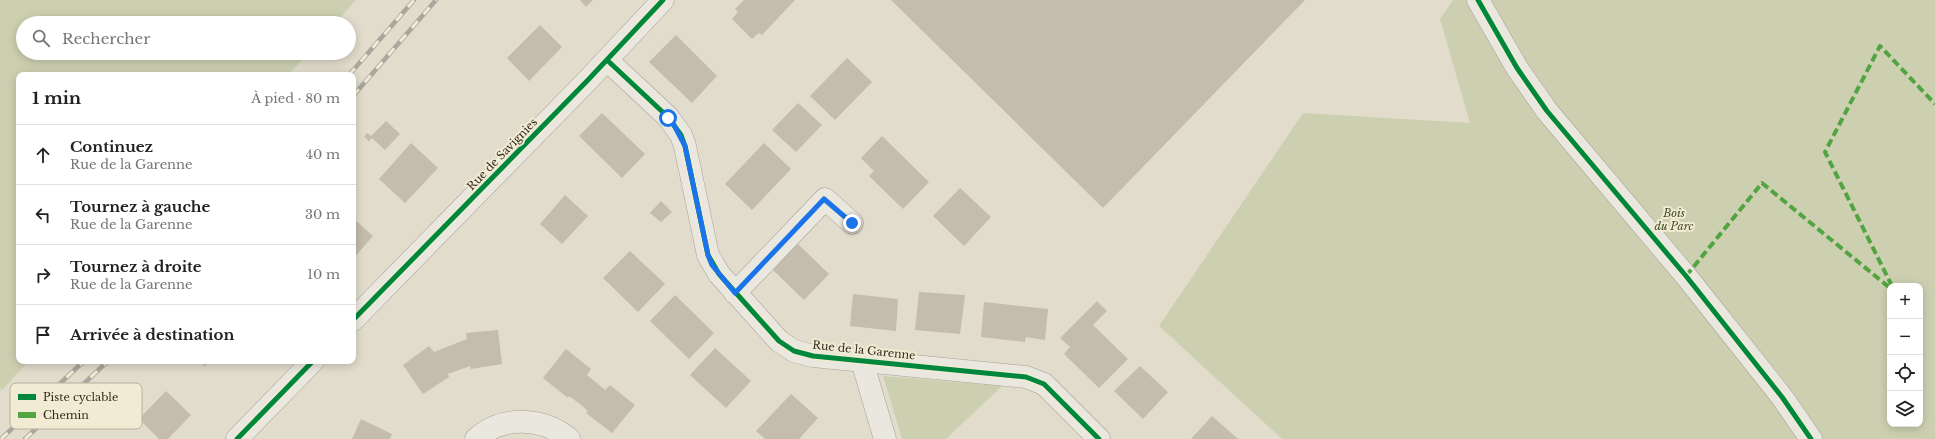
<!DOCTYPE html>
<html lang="fr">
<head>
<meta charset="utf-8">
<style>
  :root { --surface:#fff; --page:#f6f6f6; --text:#222; --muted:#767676; --line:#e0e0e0 }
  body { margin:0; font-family:"Libre Baskerville",serif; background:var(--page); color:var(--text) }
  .controls { position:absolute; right:12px; bottom:12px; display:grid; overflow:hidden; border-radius:8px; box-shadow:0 2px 10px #0003 }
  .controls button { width:36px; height:36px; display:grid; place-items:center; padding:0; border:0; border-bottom:1px solid var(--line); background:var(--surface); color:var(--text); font:20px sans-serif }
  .stop { position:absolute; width:12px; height:12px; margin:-9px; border:3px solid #1a73e8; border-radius:50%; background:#fff }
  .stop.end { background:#1a73e8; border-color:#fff; box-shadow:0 1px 4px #0008 }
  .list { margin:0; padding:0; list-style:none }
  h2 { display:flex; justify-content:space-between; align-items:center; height:52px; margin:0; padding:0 16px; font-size:17px }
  h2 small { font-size:13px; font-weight:400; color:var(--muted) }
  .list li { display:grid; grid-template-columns:26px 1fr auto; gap:12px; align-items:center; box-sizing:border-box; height:60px; padding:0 16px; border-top:1px solid var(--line) }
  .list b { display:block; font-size:15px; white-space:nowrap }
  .list p { margin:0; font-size:13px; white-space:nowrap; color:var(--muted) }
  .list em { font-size:13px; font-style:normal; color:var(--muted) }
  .icon { flex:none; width:22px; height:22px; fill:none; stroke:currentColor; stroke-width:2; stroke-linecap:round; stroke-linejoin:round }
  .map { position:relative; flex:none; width:1935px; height:439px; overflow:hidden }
  .search { position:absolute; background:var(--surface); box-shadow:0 2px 10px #0003; left:16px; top:16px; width:340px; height:44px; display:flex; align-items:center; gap:10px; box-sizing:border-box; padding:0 14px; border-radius:22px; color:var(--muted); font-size:15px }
  .panel { position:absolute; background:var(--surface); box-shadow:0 2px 10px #0003; left:16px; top:72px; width:340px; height:292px; border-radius:8px }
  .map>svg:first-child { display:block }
  .green { fill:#cdd0b0; fill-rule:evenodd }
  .building { fill:#c4bcad }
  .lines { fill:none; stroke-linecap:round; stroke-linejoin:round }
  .minor-casing { stroke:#a6a196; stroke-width:23 }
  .tertiary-casing { stroke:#a6a196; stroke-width:23 }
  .minor { stroke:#eae7de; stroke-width:22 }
  .tertiary { stroke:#eae7de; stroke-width:22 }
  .rail-casing { stroke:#a9a69d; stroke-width:4.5 }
  .rail { stroke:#f1ebd3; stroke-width:3; stroke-dasharray:9; stroke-linecap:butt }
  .quiet { stroke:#52a441; stroke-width:4; stroke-dasharray:8 4; stroke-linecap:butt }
  .cycleway-casing { stroke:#f1ebd3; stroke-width:8 }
  .cycleway { stroke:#00873e; stroke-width:5 }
  .route { stroke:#1a73e8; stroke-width:5 }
  .labels { text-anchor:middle; stroke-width:4; stroke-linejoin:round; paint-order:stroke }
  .street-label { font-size:11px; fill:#332b1f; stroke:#f1ebd3 }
  .park-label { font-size:11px; font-style:italic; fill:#414e28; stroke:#f1ebd3 }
  .key { fill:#f1ebd3; stroke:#b8b19d; stroke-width:1 }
  .key-label { font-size:11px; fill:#332b1f }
</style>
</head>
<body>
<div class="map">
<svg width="1935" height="439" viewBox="0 0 1935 439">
  <rect width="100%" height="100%" fill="#e1dccc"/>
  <path class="green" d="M0,0H356L335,23H23V53H308L288,75H19V361H29L2,390L0,388Z
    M1453,0H1935V439H1282L1159,326L1303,113L1470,123L1440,19ZM1890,286H1920V424H1890Z
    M883,376L1002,386L946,439H902Z"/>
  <path class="building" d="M580,0H593L586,7Z
    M744,0H795L762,35L759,33L752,39L732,19L738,12L735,9Z
    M891,0H1305L1103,208Z
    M540,25L562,47L529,81L507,58Z
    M676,35L717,76L692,103L649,62Z
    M847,58L872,82L835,120L810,96Z
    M798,103L822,125L796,152L772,130Z
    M602,113L645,154L622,178L579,136Z
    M386,121L400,134L385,150L372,138L369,141L364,137L367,133L371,136Z
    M882,136L929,182L903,209L869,176L874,171L861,158Z
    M411,143L438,168L405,203L379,179Z
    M764,143L791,169L752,210L725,184Z
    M960,188L991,217L964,246L933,216Z
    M565,195L588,216L562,244L540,224Z
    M661,201L672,212L661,222L650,213Z
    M353,218L373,236L353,259Z
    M797,243L829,274L804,300L773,270Z
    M630,251L665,284L638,312L603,278Z
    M919,292L965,295L960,334L915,330Z
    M853,294L898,299L896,331L850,326Z
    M675,295L714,333L689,359L650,321Z
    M1097,301L1107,311L1093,325L1128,359L1099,388L1064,354L1070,347L1060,338Z
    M984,302L1048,309L1045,340L1026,337L1025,342L981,337Z
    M498,330L502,364L471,369L470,366L448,374L449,377L423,394L403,365L429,346L434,352L467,339L466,333Z
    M715,348L751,381L726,408L690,375Z
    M566,349L591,369L587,375L605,390L610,385L635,405L612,433L586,413L588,411L580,404L569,396L568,398L543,378Z
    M199,361H210L205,366Z
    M1140,366L1168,392L1143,419L1114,391Z
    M166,391L191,415L168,439H159L139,419Z
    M791,394L818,418L799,439H765L756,431Z
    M1212,416L1238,439H1191Z
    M361,419L392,434L390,439H352Z"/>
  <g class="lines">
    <defs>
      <path id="minor" d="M1478,0L1517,68L1547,111L1686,276L1782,397L1811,439
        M607,60L668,117L681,135L685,146L708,255L719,274L779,341L794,351L813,356L1026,377L1044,384L1099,439
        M735,293L825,199L852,223
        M862,361L885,439
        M476,439C502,415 543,417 569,439"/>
      <path id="tertiary" d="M353,320L587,81L663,0
        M237,439L313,361"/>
    </defs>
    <use href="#minor" class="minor-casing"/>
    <use href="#tertiary" class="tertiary-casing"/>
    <use href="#minor" class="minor"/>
    <use href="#tertiary" class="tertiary"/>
    <defs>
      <path id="rail" d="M349,75L414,0
        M353,96L436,0
        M1,439L84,361
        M25,439L108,361"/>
    </defs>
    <use href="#rail" class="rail-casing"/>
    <use href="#rail" class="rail"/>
    <path class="quiet" d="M1686,276L1762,183L1890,288
      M1892,286L1825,152L1880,46L1935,104"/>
    <defs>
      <path id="cycleway" d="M1478,0L1517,68L1547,111L1686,276L1782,397L1811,439
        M607,60L668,117L681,135L685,146L708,255L719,274L779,341L794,351L813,356L1026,377L1044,384L1099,439
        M353,320L587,81L663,0
        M237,439L313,361"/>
    </defs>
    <use href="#cycleway" class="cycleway-casing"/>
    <use href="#cycleway" class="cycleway"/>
  </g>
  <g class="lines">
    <path class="route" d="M668,118L674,125L685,146L708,255L712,265L735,293L824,199L852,223"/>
  </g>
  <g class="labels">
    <g class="street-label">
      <text transform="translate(502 154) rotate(-46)" y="4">Rue de Savignies</text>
      <text transform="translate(864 350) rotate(6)" y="4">Rue de la Garenne</text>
    </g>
    <g class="park-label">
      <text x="1674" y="217">Bois<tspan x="1674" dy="13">du Parc</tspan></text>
    </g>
  </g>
  <rect x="10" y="383" width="132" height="46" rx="6" class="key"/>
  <rect x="18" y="394" width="18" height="6" fill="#00873e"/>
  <rect x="18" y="412" width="18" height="6" fill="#52a441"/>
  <g class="key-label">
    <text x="43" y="401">Piste cyclable</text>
    <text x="43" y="419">Chemin</text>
  </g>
</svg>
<div class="controls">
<button>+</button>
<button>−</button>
<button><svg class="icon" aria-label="locate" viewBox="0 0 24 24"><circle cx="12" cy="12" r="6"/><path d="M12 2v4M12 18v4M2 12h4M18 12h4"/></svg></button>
<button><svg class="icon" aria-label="layers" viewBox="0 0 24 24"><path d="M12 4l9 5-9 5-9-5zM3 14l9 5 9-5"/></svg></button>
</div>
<div class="stop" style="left:668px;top:118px"></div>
<div class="stop end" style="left:852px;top:223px"></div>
<div class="search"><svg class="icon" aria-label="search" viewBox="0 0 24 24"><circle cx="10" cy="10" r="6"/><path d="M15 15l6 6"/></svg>Rechercher</div>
<section class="panel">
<h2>1 min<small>À pied · 80 m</small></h2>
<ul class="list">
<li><svg class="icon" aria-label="ahead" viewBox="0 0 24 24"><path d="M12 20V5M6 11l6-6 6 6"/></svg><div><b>Continuez</b><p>Rue de la Garenne</p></div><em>40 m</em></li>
<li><svg class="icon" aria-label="left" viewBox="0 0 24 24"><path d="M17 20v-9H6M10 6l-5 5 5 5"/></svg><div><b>Tournez à gauche</b><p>Rue de la Garenne</p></div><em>30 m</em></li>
<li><svg class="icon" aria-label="right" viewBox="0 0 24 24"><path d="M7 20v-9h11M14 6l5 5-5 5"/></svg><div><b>Tournez à droite</b><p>Rue de la Garenne</p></div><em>10 m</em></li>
<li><svg class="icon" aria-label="arrive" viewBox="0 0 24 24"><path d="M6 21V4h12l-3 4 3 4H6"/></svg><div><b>Arrivée à destination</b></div></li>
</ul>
</section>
</div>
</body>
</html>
